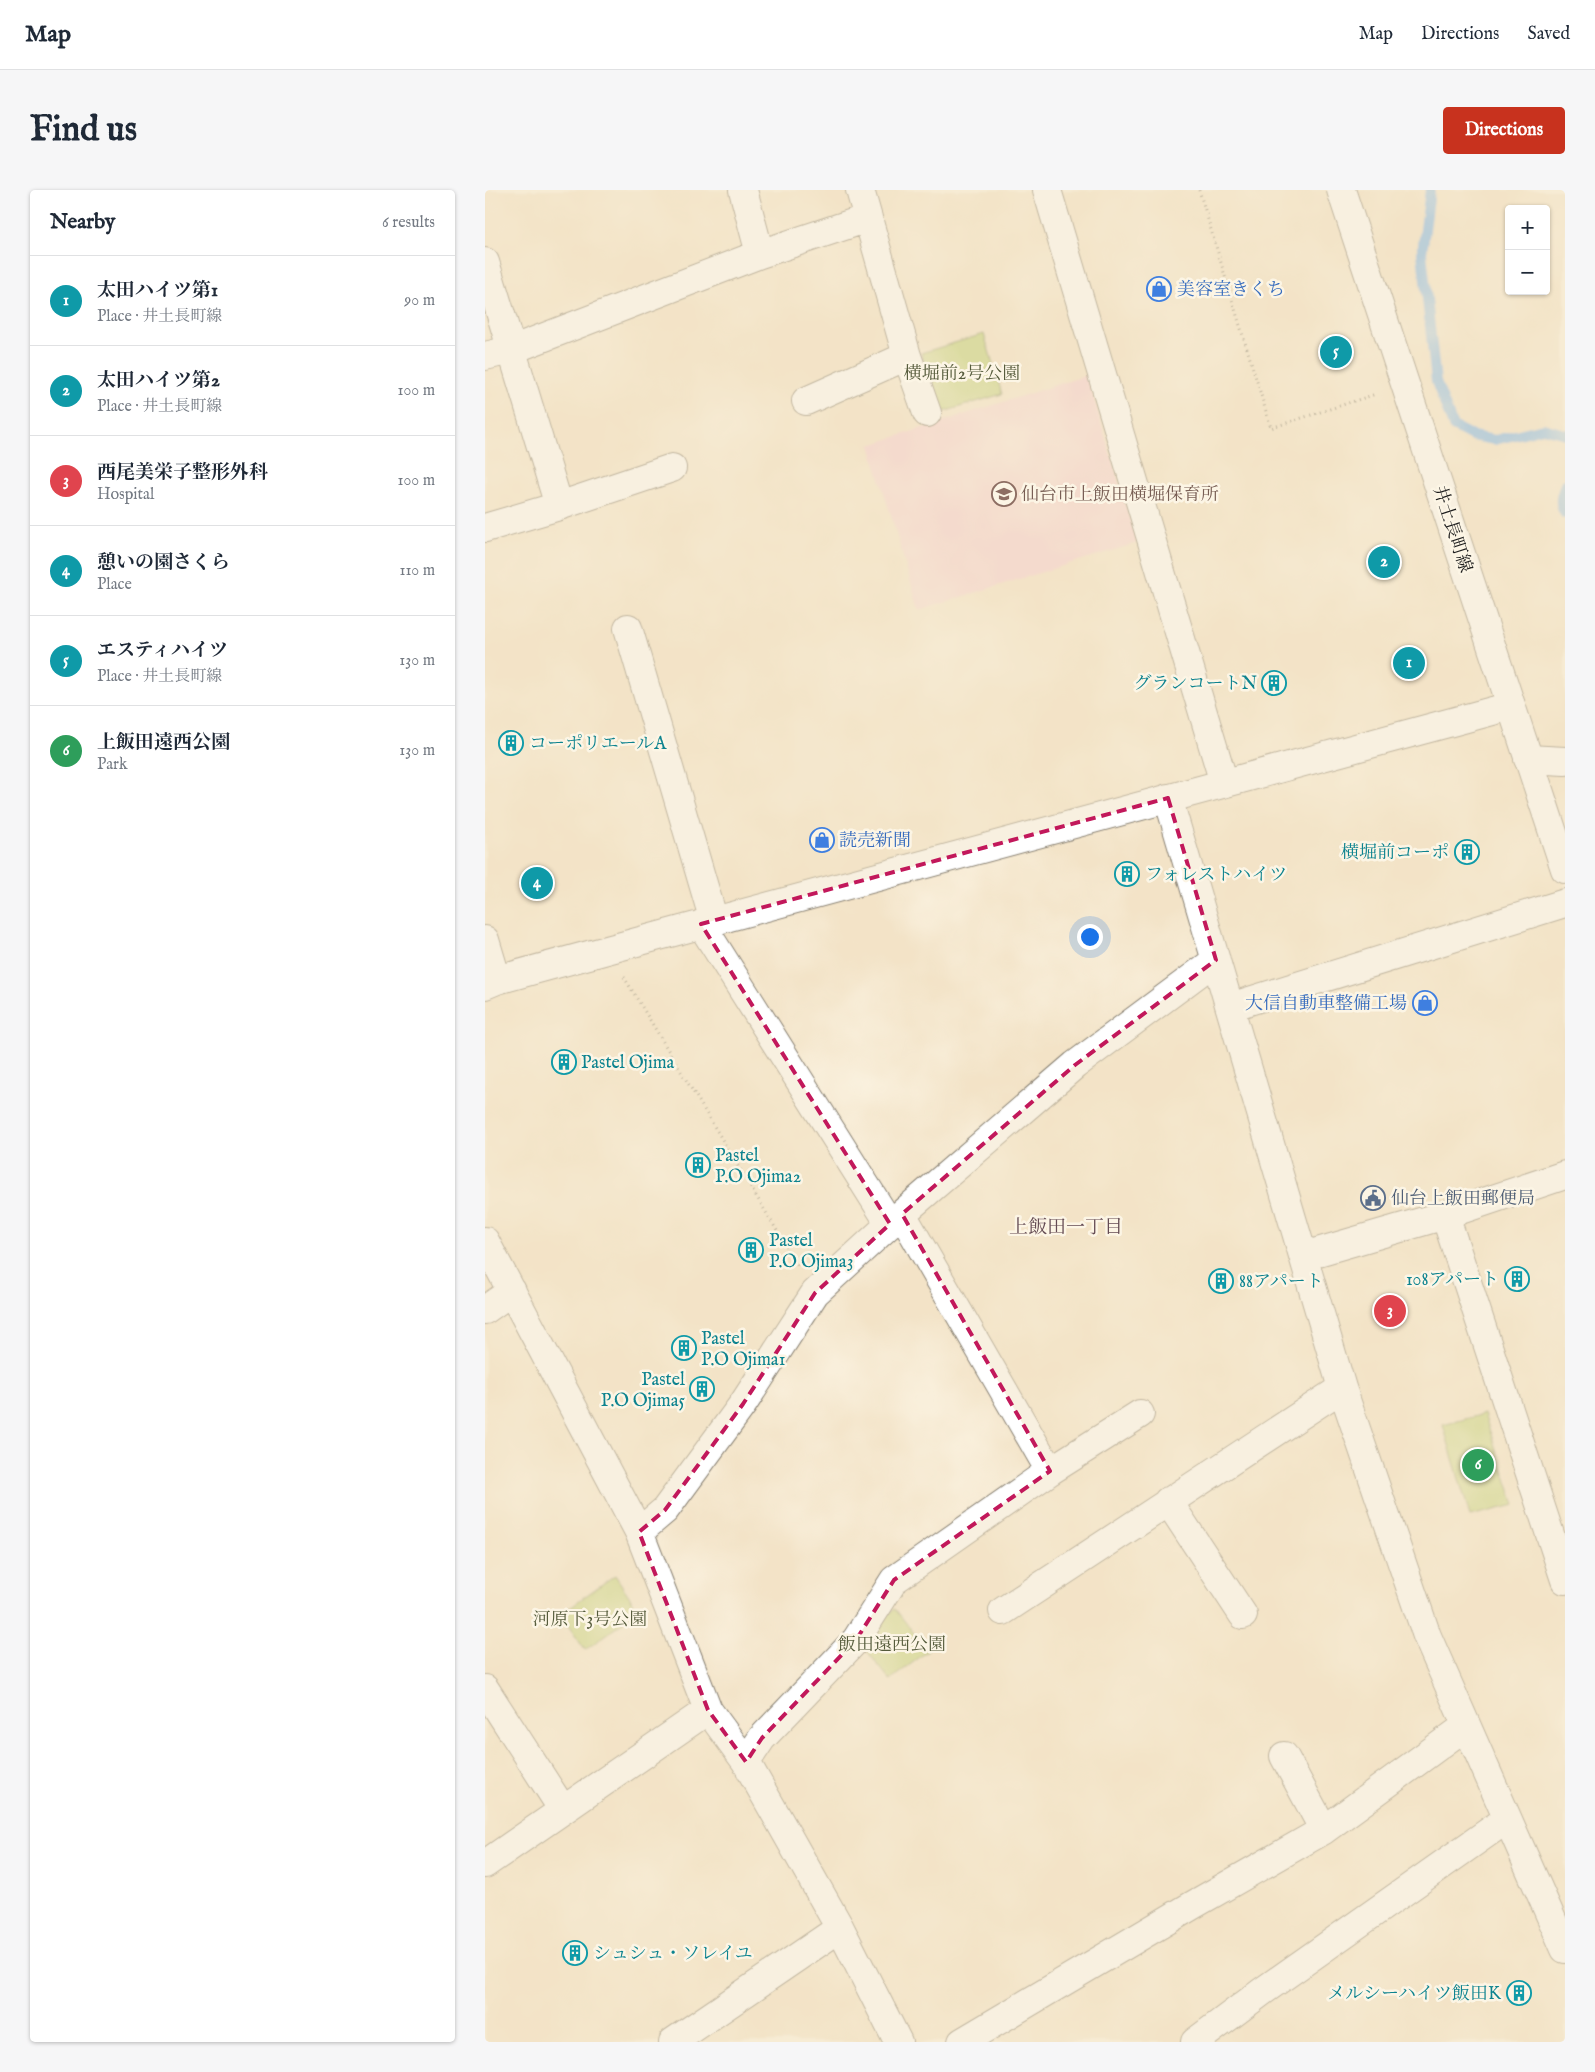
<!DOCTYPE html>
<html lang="en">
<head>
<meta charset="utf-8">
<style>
  :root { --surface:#fff; --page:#f6f6f7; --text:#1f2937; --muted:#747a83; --line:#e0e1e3; --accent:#c8321e }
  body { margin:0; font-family:"IM FELL English","Noto Serif JP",serif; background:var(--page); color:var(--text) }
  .controls { position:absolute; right:15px; top:15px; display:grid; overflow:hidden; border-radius:5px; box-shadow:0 1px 4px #0004 }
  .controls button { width:45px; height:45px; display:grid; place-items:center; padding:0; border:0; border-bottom:1px solid var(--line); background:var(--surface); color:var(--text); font:25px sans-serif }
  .you { position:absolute; left:604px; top:746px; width:18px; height:18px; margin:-12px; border:4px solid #fff; border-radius:50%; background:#1a73e8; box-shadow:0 0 0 8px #1a73e833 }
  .badge { display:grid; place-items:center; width:32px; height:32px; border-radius:50%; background:var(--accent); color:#fff; font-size:16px; font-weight:700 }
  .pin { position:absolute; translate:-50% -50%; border:2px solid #fff; box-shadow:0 1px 5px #0006 }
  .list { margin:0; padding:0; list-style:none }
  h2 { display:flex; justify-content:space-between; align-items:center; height:65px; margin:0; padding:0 20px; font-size:21px }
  h2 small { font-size:16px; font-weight:400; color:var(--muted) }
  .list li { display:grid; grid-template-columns:32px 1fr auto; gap:15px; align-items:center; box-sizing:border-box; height:90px; padding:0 20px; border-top:1px solid var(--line) }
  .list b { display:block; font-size:19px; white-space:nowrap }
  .list p { margin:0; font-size:16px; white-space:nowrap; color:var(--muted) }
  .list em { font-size:16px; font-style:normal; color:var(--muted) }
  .map { position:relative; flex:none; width:1080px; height:1852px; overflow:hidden; border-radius:5px }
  header { display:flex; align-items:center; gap:30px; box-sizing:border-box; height:70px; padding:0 25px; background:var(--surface); border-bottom:1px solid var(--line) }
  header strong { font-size:24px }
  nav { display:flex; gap:28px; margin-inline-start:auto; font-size:18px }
  .intro { display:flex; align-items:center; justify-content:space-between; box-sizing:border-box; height:120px; padding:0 30px }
  h1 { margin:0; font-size:35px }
  .button { padding:12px 22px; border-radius:5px; background:var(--accent); color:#fff; font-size:18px; font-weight:700 }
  main { display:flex; gap:30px; padding:0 30px }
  aside { flex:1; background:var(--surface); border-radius:5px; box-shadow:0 1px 4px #0004 }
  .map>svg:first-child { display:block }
  .built { fill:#f7cfd4 }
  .green { fill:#bfd174; stroke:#6e7648 }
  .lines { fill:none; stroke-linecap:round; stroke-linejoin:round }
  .stream { stroke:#7ab5eb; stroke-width:10 }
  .minor-casing { stroke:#888072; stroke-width:30 }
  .major-casing { stroke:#888072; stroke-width:30 }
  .path { stroke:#888072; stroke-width:3; stroke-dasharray:1 4; stroke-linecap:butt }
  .minor { stroke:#fff; stroke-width:28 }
  .major { stroke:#fff; stroke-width:28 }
  .marked { fill:none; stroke:#c2185b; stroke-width:4; stroke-dasharray:10 6; stroke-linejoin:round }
  .labels { text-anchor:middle; stroke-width:5; stroke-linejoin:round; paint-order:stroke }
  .shop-label { font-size:18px; fill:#366cbe; stroke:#fcf5e5; text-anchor:start }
  .park-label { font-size:18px; fill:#555b3b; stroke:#fcf5e5 }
  .education-label { font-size:18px; fill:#785e54; stroke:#fcf5e5; text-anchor:start }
  .street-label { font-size:18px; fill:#1c1c1c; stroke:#fcf5e5 }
  .culture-label { font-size:18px; fill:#0d838f; stroke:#fcf5e5; text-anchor:start }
  .service-label { font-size:18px; fill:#4e5e75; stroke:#fcf5e5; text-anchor:start }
  .neighbourhood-label { font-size:19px; fill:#644b53; stroke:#fcf5e5 }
</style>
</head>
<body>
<header>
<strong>Map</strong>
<nav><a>Map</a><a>Directions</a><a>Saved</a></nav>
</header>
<div class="intro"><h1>Find us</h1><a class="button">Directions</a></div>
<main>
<aside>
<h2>Nearby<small>6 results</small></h2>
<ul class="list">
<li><span class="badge" style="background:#0f9aa8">1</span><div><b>太田ハイツ第1</b><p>Place · 井土長町線</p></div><em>90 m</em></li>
<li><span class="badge" style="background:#0f9aa8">2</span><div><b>太田ハイツ第2</b><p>Place · 井土長町線</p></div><em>100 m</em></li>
<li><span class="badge" style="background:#e0444e">3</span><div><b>西尾美栄子整形外科</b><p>Hospital</p></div><em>100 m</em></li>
<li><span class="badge" style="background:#0f9aa8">4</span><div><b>憩いの園さくら</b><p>Place</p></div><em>110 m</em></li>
<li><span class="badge" style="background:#0f9aa8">5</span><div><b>エスティハイツ</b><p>Place · 井土長町線</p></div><em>130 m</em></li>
<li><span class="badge" style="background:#2e9e5b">6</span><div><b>上飯田遠西公園</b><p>Park</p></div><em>130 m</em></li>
</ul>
</aside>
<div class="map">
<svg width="1080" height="1852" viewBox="0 0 1080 1852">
  <rect width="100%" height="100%" fill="#fcf5e5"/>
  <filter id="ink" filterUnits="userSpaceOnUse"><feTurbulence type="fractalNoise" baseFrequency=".02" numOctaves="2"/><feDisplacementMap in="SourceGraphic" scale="10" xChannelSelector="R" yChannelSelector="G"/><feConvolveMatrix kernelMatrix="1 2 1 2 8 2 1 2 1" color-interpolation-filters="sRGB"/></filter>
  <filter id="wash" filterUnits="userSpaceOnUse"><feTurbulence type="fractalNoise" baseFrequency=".0096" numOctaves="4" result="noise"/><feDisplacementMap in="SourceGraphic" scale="20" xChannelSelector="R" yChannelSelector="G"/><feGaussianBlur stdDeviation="1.12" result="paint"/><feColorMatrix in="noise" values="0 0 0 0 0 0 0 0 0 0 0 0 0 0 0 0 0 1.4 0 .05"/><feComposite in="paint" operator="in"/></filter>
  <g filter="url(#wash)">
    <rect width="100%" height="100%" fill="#f3e3c7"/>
    <path class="built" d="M602,185L652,353L434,420L385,255Z"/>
    <path class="green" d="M499,144L517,204L455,223L436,163Z
      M999,1224L1030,1315L985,1326L958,1235Z
      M130,1385L154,1421L100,1460L75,1424Z
      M410,1419L443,1461L405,1490L377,1455L391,1434Z"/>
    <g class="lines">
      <path class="stream" d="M945,0L937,63L951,192L968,236L987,246L1010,250L1058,238L1080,244
        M1080,294C1076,306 1073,313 1080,324"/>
    </g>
  </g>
  <g filter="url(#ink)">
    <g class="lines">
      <defs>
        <path id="minor" d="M258,0L275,64
          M375,0L422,166L442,223
          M562,0L739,593
          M0,72L74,316
          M0,166L26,160L275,64L383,28
          M321,211L422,166
          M0,338L74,316L187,278
          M143,438L229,731
          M1043,569L1080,571
          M683,608L857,1198L942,1446L1080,1759
          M216,734L405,1034
          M0,750L12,790
          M0,795L12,790L122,760L1026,516
          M745,817L1080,713
          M417,1024L565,1281
          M960,1025L1080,1390
          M0,1051L154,1342L223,1520L261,1572L355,1738L413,1852
          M819,1066L960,1025L1080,985
          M0,1120L27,1101
          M683,1311L758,1425
          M154,1342L180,1320L258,1214L330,1103L405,1034L590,875L731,770
          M518,1421L857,1198
          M0,1499L78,1620
          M799,1566L839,1640
          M261,1572L277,1548L371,1450L409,1390L565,1281L655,1224
          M0,1674L223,1520
          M188,1852L355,1738
          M477,1852L708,1715L839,1640L981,1536
          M710,1852L778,1801L1022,1629"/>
        <path id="major" d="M856,0L1080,679"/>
      </defs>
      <use href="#minor" class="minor-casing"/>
      <use href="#major" class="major-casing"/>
      <path class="path" d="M714,0L786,238L891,204
        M139,787L314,1077"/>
      <use href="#minor" class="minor"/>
      <use href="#major" class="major"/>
    </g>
  </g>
  <path d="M0 0H1080V1852H0ZM683,608L731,770L590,875L417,1024L565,1281L409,1390L371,1450L277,1548L261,1572L223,1520L154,1342L180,1320L258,1214L330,1103L405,1034L216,734Z" fill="#f3e3c7" fill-opacity=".55" fill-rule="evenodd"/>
  <path class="marked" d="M683,608L731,770L590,875L417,1024L565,1281L409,1390L371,1450L277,1548L261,1572L223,1520L154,1342L180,1320L258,1214L330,1103L405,1034L216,734Z"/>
  <defs>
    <symbol id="shop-ring" viewBox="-11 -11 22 22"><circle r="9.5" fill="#fcf5e5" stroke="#3f7fe0" stroke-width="1.5"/><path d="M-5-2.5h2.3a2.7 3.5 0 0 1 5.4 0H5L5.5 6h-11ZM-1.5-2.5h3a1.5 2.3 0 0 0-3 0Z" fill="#3f7fe0"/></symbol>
    <symbol id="school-ring" viewBox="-11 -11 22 22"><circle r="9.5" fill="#fcf5e5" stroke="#8d6e63" stroke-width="1.5"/><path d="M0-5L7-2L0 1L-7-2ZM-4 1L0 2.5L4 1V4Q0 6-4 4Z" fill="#8d6e63"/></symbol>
    <symbol id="building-ring" viewBox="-11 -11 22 22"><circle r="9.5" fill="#fcf5e5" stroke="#0f9aa8" stroke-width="1.5"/><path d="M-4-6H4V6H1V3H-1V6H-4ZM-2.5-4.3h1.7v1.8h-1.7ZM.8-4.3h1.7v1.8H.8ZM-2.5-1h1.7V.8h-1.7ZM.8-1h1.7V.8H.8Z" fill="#0f9aa8"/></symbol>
    <symbol id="civic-ring" viewBox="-11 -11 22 22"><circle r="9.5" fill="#fcf5e5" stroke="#5c6f8a" stroke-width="1.5"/><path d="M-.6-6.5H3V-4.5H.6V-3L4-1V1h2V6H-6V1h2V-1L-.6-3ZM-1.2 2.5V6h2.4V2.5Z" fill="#5c6f8a"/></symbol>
  </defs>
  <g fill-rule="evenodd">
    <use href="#shop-ring" x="660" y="85" width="28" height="28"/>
    <use href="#school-ring" x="505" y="290" width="28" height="28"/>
    <use href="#building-ring" x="775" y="479" width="28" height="28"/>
    <use href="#building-ring" x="12" y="539" width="28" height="28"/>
    <use href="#shop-ring" x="323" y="636" width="28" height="28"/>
    <use href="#building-ring" x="968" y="648" width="28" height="28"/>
    <use href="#building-ring" x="628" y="670" width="28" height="28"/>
    <use href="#shop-ring" x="926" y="799" width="28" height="28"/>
    <use href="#building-ring" x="65" y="858" width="28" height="28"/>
    <use href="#building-ring" x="199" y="961" width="28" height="28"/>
    <use href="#civic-ring" x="874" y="994" width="28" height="28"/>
    <use href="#building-ring" x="252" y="1046" width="28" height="28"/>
    <use href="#building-ring" x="1018" y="1075" width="28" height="28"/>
    <use href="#building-ring" x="722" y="1077" width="28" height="28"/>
    <use href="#building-ring" x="185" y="1144" width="28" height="28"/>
    <use href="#building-ring" x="203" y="1185" width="28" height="28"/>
    <use href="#building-ring" x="76" y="1749" width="28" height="28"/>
    <use href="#building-ring" x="1020" y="1789" width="28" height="28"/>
  </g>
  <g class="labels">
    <g class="shop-label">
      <text x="692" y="105">美容室きくち</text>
      <text x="354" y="656">読売新聞</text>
      <text x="922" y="819" text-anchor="end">大信自動車整備工場</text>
    </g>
    <g class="park-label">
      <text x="477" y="189">横堀前2号公園</text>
      <text x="105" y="1435">河原下3号公園</text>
      <text x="407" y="1460">飯田遠西公園</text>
    </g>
    <g class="education-label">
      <text x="536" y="310">仙台市上飯田横堀保育所</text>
    </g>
    <g class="street-label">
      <text transform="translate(968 339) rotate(72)" y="6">井土長町線</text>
    </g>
    <g class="culture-label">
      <text x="772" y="499" text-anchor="end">グランコートN</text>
      <text x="44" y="559">コーポリエールA</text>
      <text x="964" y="668" text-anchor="end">横堀前コーポ</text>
      <text x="660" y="690">フォレストハイツ</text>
      <text x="96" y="878">Pastel Ojima</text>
      <text x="230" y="971">Pastel<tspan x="230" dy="21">P.O Ojima2</tspan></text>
      <text x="284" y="1056">Pastel<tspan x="284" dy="21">P.O Ojima3</tspan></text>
      <text x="1014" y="1095" text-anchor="end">108アパート</text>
      <text x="754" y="1097">88アパート</text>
      <text x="216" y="1154">Pastel<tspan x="216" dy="21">P.O Ojima1</tspan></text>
      <text x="200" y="1195" text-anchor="end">Pastel<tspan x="200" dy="21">P.O Ojima5</tspan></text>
      <text x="108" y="1769">シュシュ・ソレイユ</text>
      <text x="1016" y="1809" text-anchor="end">メルシーハイツ飯田K</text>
    </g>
    <g class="service-label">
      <text x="906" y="1014">仙台上飯田郵便局</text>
    </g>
    <g class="neighbourhood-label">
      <text x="581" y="1043">上飯田一丁目</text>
    </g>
  </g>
</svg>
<div class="controls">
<button>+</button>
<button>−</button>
</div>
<div class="you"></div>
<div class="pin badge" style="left:924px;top:473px;background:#0f9aa8">1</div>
<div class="pin badge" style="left:899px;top:372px;background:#0f9aa8">2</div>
<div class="pin badge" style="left:905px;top:1121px;background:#e0444e">3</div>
<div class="pin badge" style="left:52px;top:693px;background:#0f9aa8">4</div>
<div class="pin badge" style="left:851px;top:162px;background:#0f9aa8">5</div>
<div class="pin badge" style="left:993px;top:1275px;background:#2e9e5b">6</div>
</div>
</main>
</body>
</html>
